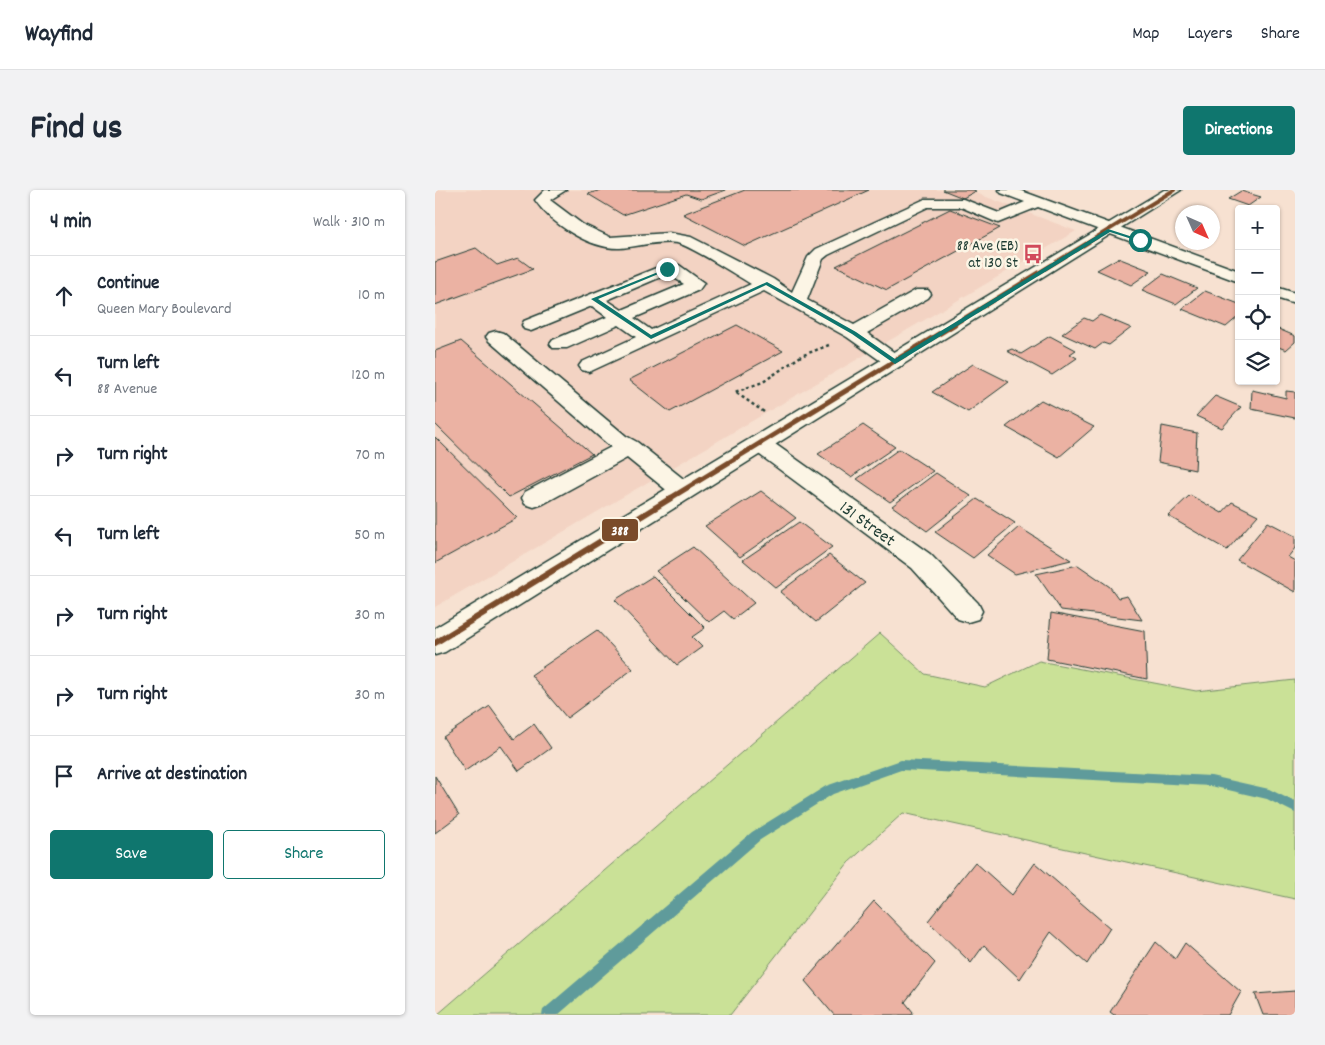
<!DOCTYPE html>
<html lang="en">
<head>
<meta charset="utf-8">
<style>
  :root { --surface:#fff; --page:#f2f2f3; --text:#1f2937; --muted:#747a83; --line:#e0e1e3; --accent:#0f766e }
  body { margin:0; font-family:Dekko,sans-serif; background:var(--page); color:var(--text) }
  .controls { position:absolute; right:15px; top:15px; display:grid; overflow:hidden; border-radius:5px; box-shadow:0 1px 4px #0004 }
  .controls button { width:45px; height:45px; display:grid; place-items:center; padding:0; border:0; border-bottom:1px solid var(--line); background:var(--surface); color:var(--text); font:25px sans-serif }
  .compass { position:absolute; left:740px; top:15px; width:45px; height:45px; border-radius:50%; background:var(--surface); box-shadow:0 1px 4px #0004; rotate:135deg }
  .stop { position:absolute; width:15px; height:15px; margin:-11px; border:4px solid #0f766e; border-radius:50%; background:#fff }
  .stop.end { background:#0f766e; border-color:#fff; box-shadow:0 1px 5px #0008 }
  .list { margin:0; padding:0; list-style:none }
  h2 { display:flex; justify-content:space-between; align-items:center; height:65px; margin:0; padding:0 20px; font-size:21px }
  h2 small { font-size:16px; font-weight:400; color:var(--muted) }
  .list li { display:grid; grid-template-columns:32px 1fr auto; gap:15px; align-items:center; box-sizing:border-box; height:80px; padding:0 20px; border-top:1px solid var(--line) }
  .list b { display:block; font-size:19px; white-space:nowrap }
  .list p { margin:0; font-size:16px; white-space:nowrap; color:var(--muted) }
  .list em { font-size:16px; font-style:normal; color:var(--muted) }
  .actions { display:flex; gap:10px; padding:15px 20px }
  .actions a { flex:1; padding:11px 0; border:1px solid var(--accent); border-radius:5px; text-align:center; font-size:18px; color:var(--accent) }
  .actions .main { background:var(--accent); color:#fff }
  .icon { flex:none; width:28px; height:28px; fill:none; stroke:currentColor; stroke-width:2; stroke-linecap:round; stroke-linejoin:round }
  .map { position:relative; flex:none; width:860px; height:825px; overflow:hidden; border-radius:5px }
  header { display:flex; align-items:center; gap:30px; box-sizing:border-box; height:70px; padding:0 25px; background:var(--surface); border-bottom:1px solid var(--line) }
  header strong { font-size:24px }
  nav { display:flex; gap:28px; margin-inline-start:auto; font-size:18px }
  .intro { display:flex; align-items:center; justify-content:space-between; box-sizing:border-box; height:120px; padding:0 30px }
  h1 { margin:0; font-size:35px }
  .button { padding:12px 22px; border-radius:5px; background:var(--accent); color:#fff; font-size:18px; font-weight:700 }
  main { display:flex; gap:30px; padding:0 30px }
  aside { flex:1; background:var(--surface); border-radius:5px; box-shadow:0 1px 4px #0004 }
  .map>svg:first-child { display:block }
  .built { fill:#f3d3c3 }
  .green { fill:#cae197; stroke:#748f66 }
  .lines { fill:none; stroke-linecap:round; stroke-linejoin:round }
  .stream { fill:#5e9b9b; fill-rule:evenodd }
  .building { fill:#ebb2a3; stroke:#1f3d34 }
  .minor-casing { stroke:#1f3d34; stroke-width:3 }
  .major-casing { stroke:#1f3d34; stroke-width:3 }
  .path { stroke:#1f3d34; stroke-width:2.5; stroke-dasharray:3 3; stroke-linecap:butt }
  .minor { fill:#fcf5e5; fill-rule:evenodd }
  .major { fill:#fcf5e5; fill-rule:evenodd }
  .bus-1-far2-casing { stroke:#fcf5e5; stroke-width:6 }
  .bus-1-far1-casing { stroke:#fcf5e5; stroke-width:8 }
  .bus-1-casing { stroke:#fcf5e5; stroke-width:10 }
  .bus-1-far2 { stroke:#7a4b2a; stroke-width:4 }
  .bus-1-far1 { stroke:#7a4b2a; stroke-width:5 }
  .bus-1 { stroke:#7a4b2a; stroke-width:6 }
  .route { fill:#0f766e }
  .labels { text-anchor:middle; stroke-width:5; stroke-linejoin:round; paint-order:stroke }
  .far-poi-label { font-size:15px; fill:#1f3d34; stroke:#fcf5e5; text-anchor:end }
  .street-label { font-size:18px; fill:#1f3d34; stroke:#fcf5e5 }
  .line-badge { stroke:#fcf5e5; stroke-width:2 }
  .badge-label { font-size:14px; text-anchor:middle; font-weight:bold; fill:#fff }
</style>
</head>
<body>
<header>
<strong>Wayfind</strong>
<nav><a>Map</a><a>Layers</a><a>Share</a></nav>
</header>
<div class="intro"><h1>Find us</h1><a class="button">Directions</a></div>
<main>
<aside>
<h2>4 min<small>Walk · 310 m</small></h2>
<ul class="list">
<li><svg class="icon" aria-label="ahead" viewBox="0 0 24 24"><path d="M12 20V5M6 11l6-6 6 6"/></svg><div><b>Continue</b><p>Queen Mary Boulevard</p></div><em>10 m</em></li>
<li><svg class="icon" aria-label="left" viewBox="0 0 24 24"><path d="M17 20v-9H6M10 6l-5 5 5 5"/></svg><div><b>Turn left</b><p>88 Avenue</p></div><em>120 m</em></li>
<li><svg class="icon" aria-label="right" viewBox="0 0 24 24"><path d="M7 20v-9h11M14 6l5 5-5 5"/></svg><div><b>Turn right</b></div><em>70 m</em></li>
<li><svg class="icon" aria-label="left" viewBox="0 0 24 24"><path d="M17 20v-9H6M10 6l-5 5 5 5"/></svg><div><b>Turn left</b></div><em>50 m</em></li>
<li><svg class="icon" aria-label="right" viewBox="0 0 24 24"><path d="M7 20v-9h11M14 6l5 5-5 5"/></svg><div><b>Turn right</b></div><em>30 m</em></li>
<li><svg class="icon" aria-label="right" viewBox="0 0 24 24"><path d="M7 20v-9h11M14 6l5 5-5 5"/></svg><div><b>Turn right</b></div><em>30 m</em></li>
<li><svg class="icon" aria-label="arrive" viewBox="0 0 24 24"><path d="M6 21V4h12l-3 4 3 4H6"/></svg><div><b>Arrive at destination</b></div></li>
</ul>
<div class="actions"><a class="main">Save</a><a>Share</a></div>
</aside>
<div class="map">
<svg width="860" height="825" viewBox="0 0 860 825">
  <rect width="100%" height="100%" fill="#f7e1d1"/>
  <filter id="ink" filterUnits="userSpaceOnUse"><feTurbulence type="fractalNoise" baseFrequency=".02" numOctaves="2"/><feDisplacementMap in="SourceGraphic" scale="10" xChannelSelector="R" yChannelSelector="G"/><feConvolveMatrix kernelMatrix="1 2 1 2 8 2 1 2 1" color-interpolation-filters="sRGB"/></filter>
  <g filter="url(#ink)">
    <path class="built" d="M0,0H533L641,41L0,417Z"/>
    <path class="green" d="M445,443L490,484L550,497L604,471L761,501L860,490V709L468,623L413,673L295,825H2Z"/>
    <g class="lines">
      <path class="stream" d="M466,570L776,586L834,599L860,612V623L832,609L776,596L466,580L398,604L325,650L123,825H107L108,820L317,642L391,596Z"/>
    </g>
    <path class="building" d="M166,0H291L266,9L251,4L188,25L153,4Z
      M310,0H434L310,56L248,24Z
      M508,0H538L541,1L528,8Z
      M806,1L826,7L813,16L793,9Z
      M515,19L565,38L452,100L401,76Z
      M41,58L62,75L83,68L98,79L0,115V72Z
      M683,68L716,81L696,95L662,80Z
      M728,84L762,98L741,114L707,100Z
      M770,101L804,114V126L791,137L747,119Z
      M665,125L696,138L674,155L668,153L660,159L627,144L649,128L657,131Z
      M302,135L348,161L235,222L194,190Z
      M841,138L860,146V152L851,160L841,156Z
      M615,146L641,160L635,164L642,168L617,185L572,161L577,159L586,164Z
      M26,151L157,264L74,307L0,234V161Z
      M538,174L574,192L533,222L497,202Z
      M817,200L851,208V201L860,202V228L816,219Z
      M780,206L806,217L787,238L761,226Z
      M606,210L659,237L624,267L571,237Z
      M428,235L460,257L416,287L383,264Z
      M727,236L762,243L760,280L723,272Z
      M0,247L82,328L0,373Z
      M464,259L498,281L455,312L422,289Z
      M501,283L536,306L492,341L457,316Z
      M326,301L361,328L305,367L270,336Z
      M755,305L787,323L797,312L823,325L792,360L733,326Z
      M542,309L580,333L538,368L500,342Z
      M364,332L397,357L341,398L308,370Z
      M833,332L860,346V358L853,367L860,371V402L802,370Z
      M584,337L636,370L580,384L552,365Z
      M258,357L319,413L298,429L289,421L274,432L221,381Z
      M394,365L430,393L381,432L345,402Z
      M643,375L675,397L683,408L692,406L707,430L626,420L601,384Z
      M218,386L270,438L257,447L267,457L242,475L180,410Z
      M616,423L710,441L712,489L612,469Z
      M162,440L198,479L132,528L96,485Z
      M55,516L79,549L99,534L116,558L84,581L66,556L30,581L8,547Z
      M0,586L24,625L0,643Z
      M540,672L577,705L600,673L675,738L652,774L616,742L585,789L549,755L536,773L493,731Z
      M439,711L500,773L470,812L478,822L476,825H399L370,791Z
      M721,752L740,769L750,753L806,802L793,825H679L675,822Z
      M860,801V825H828L820,804Z"/>
    <g class="lines">
      <defs>
        <path id="minor" d="M131,0L115,10L147,34L175,47L234,43L256,47L338,89L357,102L373,67L381,59L490,9H528L564,23L590,12L566,3L564,0H584L804,81V92L603,17L563,33L526,17H493L393,65L388,69L372,110L419,135L481,100H493L496,104L493,108L432,143L467,168L470,172L467,176H453L412,147L329,101L154,182L147,180L144,176L147,172L201,147L184,135L132,158H118L115,154L118,150L172,127L157,116L96,141L89,139L87,135L89,131L231,74L244,75L269,93L264,100L199,128L216,140L316,94C301,85 256,56 242,53C223,50 203,57 185,58C155,59 116,34 100,10L110,0ZM233,84L249,94L187,120L172,110Z
          M841,97L860,103V114L841,108Z
          M61,141L68,143L191,246L202,252L256,295L260,301L256,307L248,309L240,307L192,268L108,314L99,317L90,314L87,308L90,302L176,257L54,151L51,147L54,143Z
          M325,247L333,249L495,364L543,413L547,421L543,429L533,432L523,429L477,378L317,259L314,254L317,249Z"/>
        <path id="major" d="M729,0H746L10,462L0,465V438Z"/>
      </defs>
      <use href="#minor" class="minor-casing"/>
      <use href="#major" class="major-casing"/>
      <path class="path" d="M329,222L300,202L328,192L366,166L394,155"/>
      <use href="#minor" class="minor"/>
      <use href="#major" class="major"/>
      <defs>
        <path id="bus-1-far2" d="M518,135L739,0"/>
        <path id="bus-1-far1" d="M234,309L520,134"/>
        <path id="bus-1" d="M0,453L236,308"/>
      </defs>
      <use href="#bus-1-far2" class="bus-1-far2-casing"/>
      <use href="#bus-1-far1" class="bus-1-far1-casing"/>
      <use href="#bus-1" class="bus-1-casing"/>
      <use href="#bus-1-far2" class="bus-1-far2"/>
      <use href="#bus-1-far1" class="bus-1-far1"/>
      <use href="#bus-1" class="bus-1"/>
    </g>
  </g>
  <path class="route" d="M673,39L707,50L703,51L675,42L460,174L417,144L331,95L216,149L156,109L233,78V80L163,109L216,145L332,92L421,142L460,169Z"/>
  <defs>
    <symbol id="bus-bare" viewBox="-9 -9 18 18"><path d="M-5-6H5V4H4V6H2V4H-2V6H-4V4H-5ZM-3.5-4V0h7V-4ZM-3.5 1.2v1.5H-2V1.2ZM2 1.2v1.5H3.5V1.2Z" fill="#d1495b" stroke="#fcf5e5" stroke-width="2.5" paint-order="stroke"/></symbol>
  </defs>
  <g fill-rule="evenodd">
    <use href="#bus-bare" x="584" y="50" width="28" height="28"/>
  </g>
  <g class="labels">
    <g class="far-poi-label">
      <text x="583" y="60">88 Ave (EB)<tspan x="583" dy="17">at 130 St</tspan></text>
    </g>
    <g class="street-label">
      <text transform="translate(433 333) rotate(36)" y="6">131 Street</text>
    </g>
  </g>
  <rect class="line-badge" x="166" y="328" width="38" height="24" rx="5" fill="#7a4b2a"/>
  <g class="badge-label">
    <text x="185" y="345">388</text>
  </g>
</svg>
<div class="controls">
<button>+</button>
<button>−</button>
<button><svg class="icon" aria-label="locate" viewBox="0 0 24 24"><circle cx="12" cy="12" r="6"/><path d="M12 2v4M12 18v4M2 12h4M18 12h4"/></svg></button>
<button><svg class="icon" aria-label="layers" viewBox="0 0 24 24"><path d="M12 4l9 5-9 5-9-5zM3 14l9 5 9-5"/></svg></button>
</div>
<svg class="compass" viewBox="-18 -18 36 36"><path d="M0-13l5 13h-10z" fill="#e53935"/><path d="M0 13l5-13h-10z" fill="#747a83"/></svg>
<div class="stop" style="left:705px;top:50px"></div>
<div class="stop end" style="left:232px;top:79px"></div>
</div>
</main>
</body>
</html>
